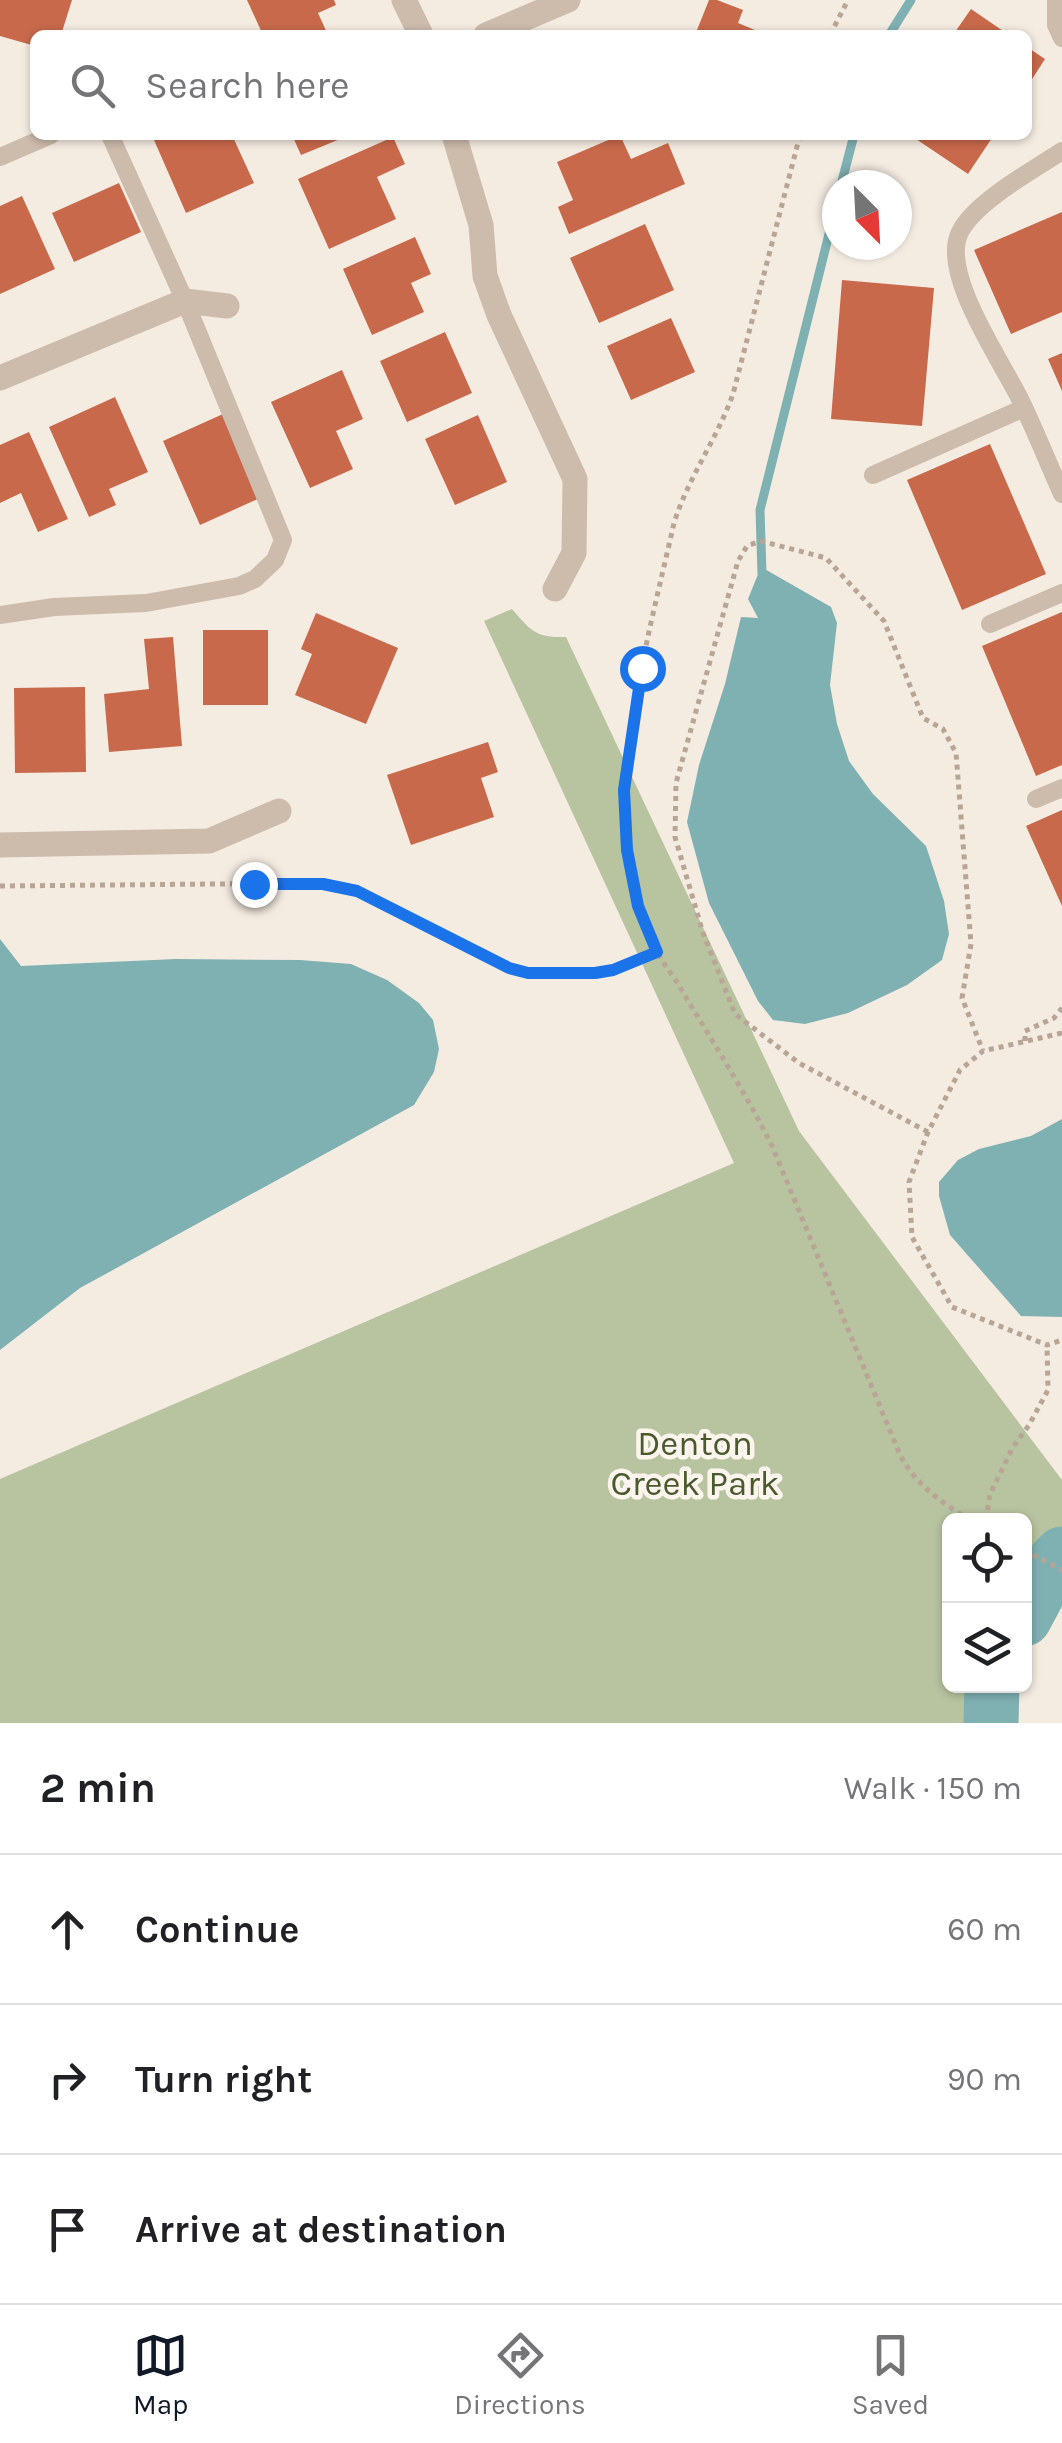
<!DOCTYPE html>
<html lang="en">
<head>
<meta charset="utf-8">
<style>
  :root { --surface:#fff; --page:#f6f6f6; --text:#202124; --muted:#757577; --line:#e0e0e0; --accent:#111827 }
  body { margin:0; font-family:Karla,sans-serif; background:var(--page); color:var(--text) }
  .controls { position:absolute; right:30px; bottom:30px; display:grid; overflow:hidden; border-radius:15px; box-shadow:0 2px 8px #0004 }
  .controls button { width:90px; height:90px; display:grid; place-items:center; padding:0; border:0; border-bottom:2px solid var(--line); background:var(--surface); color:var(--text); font:50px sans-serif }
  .compass { position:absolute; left:822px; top:170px; width:90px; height:90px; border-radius:50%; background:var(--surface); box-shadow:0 2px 8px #0004; rotate:156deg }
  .stop { position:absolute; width:30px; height:30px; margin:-22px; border:8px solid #1a73e8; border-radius:50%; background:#fff }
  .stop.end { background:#1a73e8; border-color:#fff; box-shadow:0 2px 10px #0008 }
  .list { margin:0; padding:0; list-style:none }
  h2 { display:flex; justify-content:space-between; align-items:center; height:130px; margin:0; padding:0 40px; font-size:42px }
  h2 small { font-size:32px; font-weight:400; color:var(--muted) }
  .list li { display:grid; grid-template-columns:65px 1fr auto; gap:30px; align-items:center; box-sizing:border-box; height:150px; padding:0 40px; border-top:2px solid var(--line) }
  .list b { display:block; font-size:38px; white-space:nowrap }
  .list em { font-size:32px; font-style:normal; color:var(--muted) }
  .icon { flex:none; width:55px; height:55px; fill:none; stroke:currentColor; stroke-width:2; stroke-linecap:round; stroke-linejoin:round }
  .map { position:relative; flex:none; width:1062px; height:1723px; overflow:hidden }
  .search { position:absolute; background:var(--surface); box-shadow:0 2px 8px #0004; left:30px; right:30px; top:30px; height:110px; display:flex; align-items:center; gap:25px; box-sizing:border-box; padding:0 35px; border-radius:15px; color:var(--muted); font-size:38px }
  .sheet { height:580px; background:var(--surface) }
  nav { display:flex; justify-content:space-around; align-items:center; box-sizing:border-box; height:140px; border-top:2px solid var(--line); background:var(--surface); font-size:28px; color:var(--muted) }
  nav a { display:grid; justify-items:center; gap:5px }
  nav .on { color:var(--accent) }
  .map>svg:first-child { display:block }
  .green { fill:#b8c4a0 }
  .water { fill:#7fb0b2 }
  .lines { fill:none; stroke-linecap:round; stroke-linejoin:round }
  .stream { stroke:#7fb0b2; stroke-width:9 }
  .river { stroke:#7fb0b2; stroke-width:55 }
  .building { fill:#c8694b }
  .path { stroke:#b9a596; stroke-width:5; stroke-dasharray:5 5; stroke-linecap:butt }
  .service { stroke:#cdbbac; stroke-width:18 }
  .minor { stroke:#cdbbac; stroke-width:25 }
  .route { stroke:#1a73e8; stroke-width:12 }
  .labels { text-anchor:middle; stroke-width:9; stroke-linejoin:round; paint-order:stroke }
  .park-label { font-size:35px; fill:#4a5a2e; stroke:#fbf5ee }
</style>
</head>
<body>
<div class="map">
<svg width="1062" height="1723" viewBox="0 0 1062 1723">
  <rect width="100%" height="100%" fill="#f4ebe1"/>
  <path class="green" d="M512,609C531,631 536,638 566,637L799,1131L1062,1480V1554L1055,1561L1025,1619L1024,1520H950V1686H992L991,1723H0V1479L734,1163L484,621Z"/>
  <path class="water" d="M761,567L831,607L837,623L830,685L837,724L849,761L873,794L926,846L944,901L949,934L942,960L907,985L848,1013L805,1024L773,1020L758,1001L709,903L687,822L699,765L725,684L741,617L758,618L748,599Z
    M0,939L21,966L176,959L300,960L351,964L387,980L419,1003L433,1020L439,1049L434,1072L414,1105L80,1288L0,1350Z
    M1062,1119V1317L1021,1316L950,1235L939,1196V1182L958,1160L979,1149L1031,1136Z"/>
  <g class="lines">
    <path class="stream" d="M889,35L911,0
      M841,185L854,135
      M762,574L760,510L837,202"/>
    <path class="river" d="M1024,1619L1055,1561L1062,1554
      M991,1723L992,1686"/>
  </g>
  <path class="building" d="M0,0H72L61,35H35V46L0,36Z
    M247,0H334L336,5L318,13L328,35H263Z
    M709,0H717L743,10L738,23L767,35H695Z
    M971,9L1009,35H953Z
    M1027,47L1045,59L1027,87Z
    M166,135H232L254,183L186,213L154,140Z
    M292,135H350L301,155Z
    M620,135L631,159L668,143L685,184L569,234L558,207L573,200L557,162Z
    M910,135H994L968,174Z
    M393,137L405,164L377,177L396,219L329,249L298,179Z
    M119,183L141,232L74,262L52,213Z
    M22,196L55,269L0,294V206Z
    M1062,212V312L1011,334L974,250Z
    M645,224L674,290L599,323L570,258Z
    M415,237L431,274L411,283L424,312L372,335L343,269Z
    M842,280L934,288L922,426L831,419Z
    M671,318L695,372L631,400L607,346Z
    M445,332L472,393L407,422L380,361Z
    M1062,353V391L1048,359Z
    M342,370L363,419L336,431L353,469L310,488L271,402Z
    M115,397L148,472L109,489L116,505L89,517L49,427Z
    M223,414L260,498L200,525L163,441Z
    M478,415L507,482L455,505L425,439Z
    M29,432L68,519L38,532L21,493L0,503V445Z
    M990,444L1046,574L962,610L907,480Z
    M1062,612V765L1036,776L982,646Z
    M316,613L398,648L366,724L295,695L312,654L301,649Z
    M203,630H268V705H203Z
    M173,637L182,746L109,752L104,694L149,689L144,639Z
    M85,687L86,772L15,773L14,688Z
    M488,742L498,772L481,778L494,817L411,845L387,775Z
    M1062,810V906L1026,826Z"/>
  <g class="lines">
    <path class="path" d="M830,35L848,0
      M800,135L733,394C717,439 688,478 674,523C645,653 593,824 656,950C663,964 674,976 681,989C712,1041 746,1093 773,1148L900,1455C917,1486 941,1502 970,1520
      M0,886L323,883L357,891L509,969L528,973H595L613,970L657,952
      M1062,1033L983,1051L960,1070L928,1132L909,1182L912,1237L952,1307L1047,1345L1062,1340
      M1025,1041V1031L1054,1018L1062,1008
      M928,1132L799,1063L735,1014L703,933L675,837L676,783L738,561L747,546L761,541L826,558L884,621L923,718L943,729L956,753L971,944L962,998L983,1051
      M986,1520L990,1494L1013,1447L1029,1425L1048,1390L1047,1345
      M1024,1550L1062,1570"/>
    <path class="service" d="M1056,0V25L1062,38
      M1062,151C1033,170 975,202 960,232C939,273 1003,363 1021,401C1036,432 1048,463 1062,494
      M0,157L51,135
      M873,475L1024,408
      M0,615L54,607L146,603L239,586L255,579L275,560L283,540L185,301L110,135
      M990,624L1062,593
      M1036,799L1062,788"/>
    <path class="minor" d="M404,0L421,35
      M486,35L568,0
      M454,135L481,225L485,276L499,315L575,479L574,553L555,589
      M0,378L185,301L227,306
      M0,845L209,841L279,811"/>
  </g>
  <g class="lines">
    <path class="route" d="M254,884H323L357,891L509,968L528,973H595L613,970L657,952L638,906L627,850L624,790L642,668"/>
  </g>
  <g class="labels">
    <g class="park-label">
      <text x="695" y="1455">Denton<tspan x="695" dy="40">Creek Park</tspan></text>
    </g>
  </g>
</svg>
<div class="controls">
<button><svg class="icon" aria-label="locate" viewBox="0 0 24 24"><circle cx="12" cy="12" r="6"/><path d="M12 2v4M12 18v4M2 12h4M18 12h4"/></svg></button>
<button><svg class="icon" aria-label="layers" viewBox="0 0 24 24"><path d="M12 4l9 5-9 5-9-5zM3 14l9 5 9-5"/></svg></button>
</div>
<svg class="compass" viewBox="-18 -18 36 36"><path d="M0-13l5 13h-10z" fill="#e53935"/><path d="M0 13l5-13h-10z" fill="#757577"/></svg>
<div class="stop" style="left:642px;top:668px"></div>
<div class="stop end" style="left:254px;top:884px"></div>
<div class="search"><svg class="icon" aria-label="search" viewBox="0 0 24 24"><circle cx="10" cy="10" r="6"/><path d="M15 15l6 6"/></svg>Search here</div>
</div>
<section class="sheet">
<h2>2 min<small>Walk · 150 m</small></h2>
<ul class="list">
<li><svg class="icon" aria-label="ahead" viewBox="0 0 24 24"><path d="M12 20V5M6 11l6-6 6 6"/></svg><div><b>Continue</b></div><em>60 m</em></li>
<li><svg class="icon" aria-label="right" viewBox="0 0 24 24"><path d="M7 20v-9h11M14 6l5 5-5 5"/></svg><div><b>Turn right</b></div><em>90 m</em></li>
<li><svg class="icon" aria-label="arrive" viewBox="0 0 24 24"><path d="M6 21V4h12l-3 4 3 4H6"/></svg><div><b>Arrive at destination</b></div></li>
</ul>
</section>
<nav>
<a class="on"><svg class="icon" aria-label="map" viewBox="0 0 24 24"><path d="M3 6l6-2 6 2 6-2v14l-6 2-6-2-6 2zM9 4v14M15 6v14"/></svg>Map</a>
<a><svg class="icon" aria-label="directions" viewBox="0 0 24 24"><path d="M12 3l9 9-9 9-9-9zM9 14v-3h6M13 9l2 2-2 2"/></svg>Directions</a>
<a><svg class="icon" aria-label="saved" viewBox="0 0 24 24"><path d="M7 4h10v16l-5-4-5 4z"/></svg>Saved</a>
</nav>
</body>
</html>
